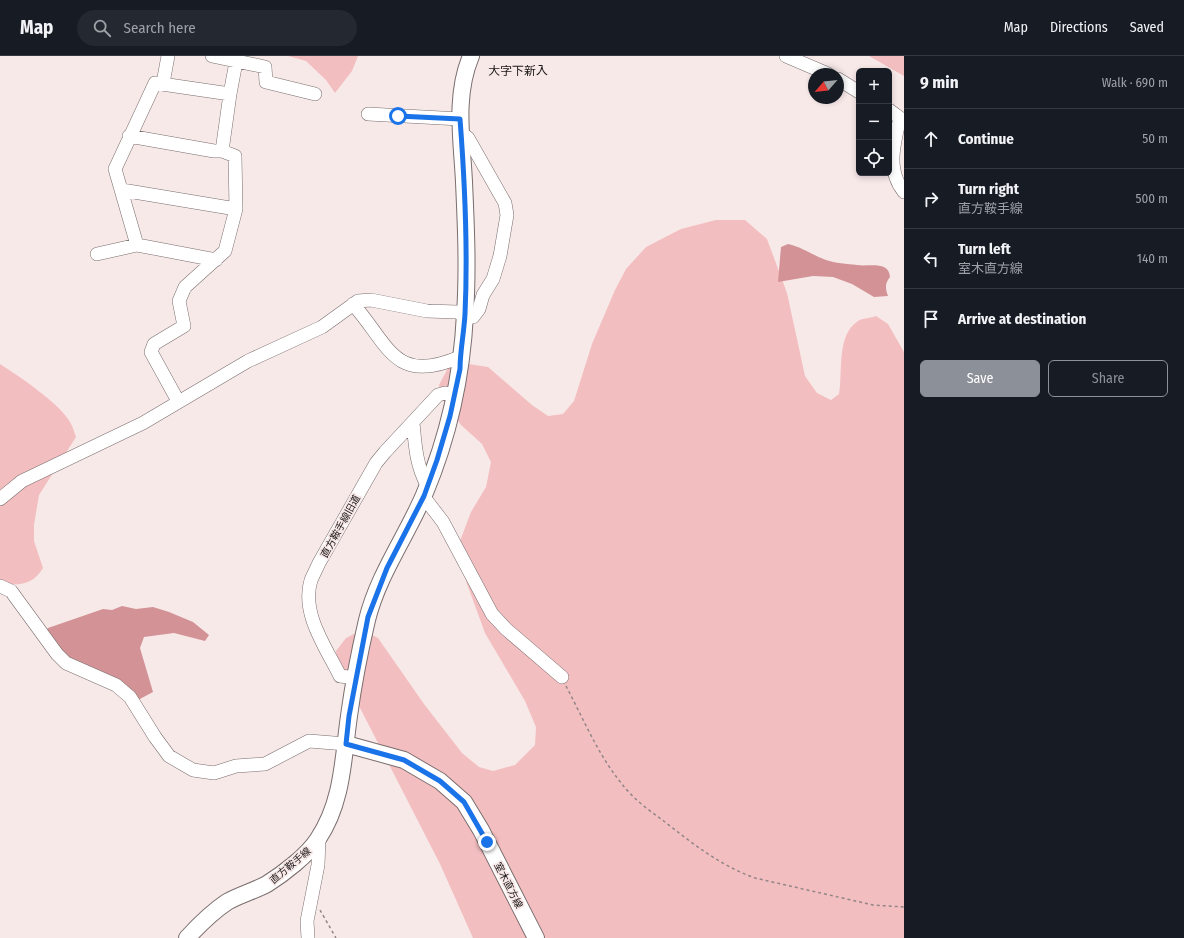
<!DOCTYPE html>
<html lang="en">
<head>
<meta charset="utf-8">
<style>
  :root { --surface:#171b24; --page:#242831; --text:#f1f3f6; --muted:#9ea1a6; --line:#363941; --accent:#8c9099 }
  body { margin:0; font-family:"Fira Sans Condensed","Noto Sans JP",sans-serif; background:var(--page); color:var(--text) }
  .controls { position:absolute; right:12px; top:12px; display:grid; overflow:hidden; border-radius:6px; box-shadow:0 2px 6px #0003 }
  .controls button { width:36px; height:36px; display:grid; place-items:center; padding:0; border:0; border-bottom:1px solid var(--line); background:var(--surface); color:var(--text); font:20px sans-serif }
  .compass { position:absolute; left:808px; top:12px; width:36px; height:36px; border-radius:50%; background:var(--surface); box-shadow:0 2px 6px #0003; rotate:242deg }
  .stop { position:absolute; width:12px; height:12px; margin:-9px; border:3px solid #1a73e8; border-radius:50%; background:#fff }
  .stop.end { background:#1a73e8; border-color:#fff; box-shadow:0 1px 4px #0008 }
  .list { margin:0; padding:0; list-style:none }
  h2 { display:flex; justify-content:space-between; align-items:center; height:52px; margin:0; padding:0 16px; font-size:17px }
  h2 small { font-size:13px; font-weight:400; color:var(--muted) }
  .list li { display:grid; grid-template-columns:26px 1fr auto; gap:12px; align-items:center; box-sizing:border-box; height:60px; padding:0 16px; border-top:1px solid var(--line) }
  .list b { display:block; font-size:15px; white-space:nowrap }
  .list p { margin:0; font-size:13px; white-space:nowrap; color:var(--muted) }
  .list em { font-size:13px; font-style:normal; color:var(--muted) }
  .actions { display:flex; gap:8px; padding:12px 16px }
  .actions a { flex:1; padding:9px 0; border:1px solid var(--accent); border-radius:6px; text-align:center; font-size:14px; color:var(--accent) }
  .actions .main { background:var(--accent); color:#fff }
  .icon { flex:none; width:22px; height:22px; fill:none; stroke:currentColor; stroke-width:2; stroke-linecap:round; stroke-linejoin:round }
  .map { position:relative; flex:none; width:904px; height:882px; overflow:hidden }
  header { display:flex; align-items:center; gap:24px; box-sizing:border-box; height:56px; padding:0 20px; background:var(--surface); border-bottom:1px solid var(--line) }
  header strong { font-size:19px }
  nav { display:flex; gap:22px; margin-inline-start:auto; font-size:14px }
  .search { width:280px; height:36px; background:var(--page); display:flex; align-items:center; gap:10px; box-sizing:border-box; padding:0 14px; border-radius:22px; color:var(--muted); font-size:15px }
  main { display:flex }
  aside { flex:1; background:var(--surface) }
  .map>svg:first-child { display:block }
  .green { fill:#f3bec0 }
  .water { fill:#d39295 }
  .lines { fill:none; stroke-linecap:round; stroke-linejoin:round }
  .minor-casing { stroke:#7a6d6d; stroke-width:14 }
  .major-casing { stroke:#7a6d6d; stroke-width:18 }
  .path { stroke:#918686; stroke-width:1.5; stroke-dasharray:3 3; stroke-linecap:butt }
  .minor { stroke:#fff; stroke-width:13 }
  .major { stroke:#fff; stroke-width:16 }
  .route { stroke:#1a73e8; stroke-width:5 }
  .labels { text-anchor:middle; stroke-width:3.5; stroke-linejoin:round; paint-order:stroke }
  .street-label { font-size:10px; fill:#1a1515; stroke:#f8e9e9 }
  .quarter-label { font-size:12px; fill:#1a1515; stroke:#f8e9e9 }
</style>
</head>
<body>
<header>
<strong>Map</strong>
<div class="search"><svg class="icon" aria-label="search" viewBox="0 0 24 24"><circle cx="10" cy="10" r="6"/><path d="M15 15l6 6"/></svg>Search here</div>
<nav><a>Map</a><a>Directions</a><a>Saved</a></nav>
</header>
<main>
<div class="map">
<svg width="904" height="882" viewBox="0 0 904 882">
  <rect width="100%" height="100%" fill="#f8e9e9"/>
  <path class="green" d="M288,0H358L352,15L335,37L326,24L306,5Z
    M869,0H904V20Z
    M716,164H745L767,183L787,237L805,320L817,337L831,344L839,338C843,317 836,279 858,265C862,262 871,262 876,260L888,268L904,296V882H473L440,808L337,607L336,595L346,582L362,574L378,582L424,648L462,697L479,711L493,715L515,709L535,689L536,671L525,645L485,577L467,528L459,499L460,485L471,456L486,431L491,406L482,388L461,369L443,344L439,329L448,312L462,307L488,311L532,349L548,360L563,358L574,345L592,288L615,234L626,213L646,191L681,173Z
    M0,308C19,320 59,347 70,366C73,371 74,376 76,381L39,439L34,469V485L43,512C33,529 19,530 0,527Z"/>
  <path class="water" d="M788,188C802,191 812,199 826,204C835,207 847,208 857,209C868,211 889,204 890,221C885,227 885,232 888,240L874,241L852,228L833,221L813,220L778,226L781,191Z
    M122,550L136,553L153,551L169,556L193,566L209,579L205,585L174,577L144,581L140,592L153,636L138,644L68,603L46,575L48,572L103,553L112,554Z"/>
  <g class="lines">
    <defs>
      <path id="minor" d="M212,0L265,11L266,26L315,38
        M786,0L828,18
        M838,23L859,36
        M163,27L168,0
        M230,38L236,6
        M889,54L900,62C894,87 886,114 904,136
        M368,58L460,63
        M129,80L214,95H222
        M122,134L236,153
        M97,198L137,189
        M353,248C390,290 394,329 460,301
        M178,345L151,296L154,288L184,270L179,245L185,231L225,195L236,153L235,100L222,95L230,38L155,27L115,113L137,189L216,204
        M413,366C415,388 416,409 427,429
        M423,440L443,466L492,558L506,573L562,621
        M0,443L22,425L143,367L248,305L322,271L358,245L371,244L427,255L457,256L465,260L473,261L479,253L483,239L493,223L500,200L507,159L505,147L468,82L461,77
        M0,530L11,535L57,598L66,607L116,629L130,641L155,681L169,700L193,714L214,717L236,710L265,708L309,685L346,688
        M356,622L340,620C325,590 301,557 311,524L319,507L376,407L385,396L438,339L445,337L454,340
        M308,882L307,865L318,809L319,782"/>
      <path id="major" d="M346,688L404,704L440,725L464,746L481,774L536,882
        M187,882C199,869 212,856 227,846C239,839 254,835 267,828C283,818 308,799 318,783C343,746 343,702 349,660C353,630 360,594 367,564C378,519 406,481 424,439C448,382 462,320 465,258C468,214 466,170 464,126C462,84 454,40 471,0"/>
    </defs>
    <use href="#minor" class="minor-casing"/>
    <use href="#major" class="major-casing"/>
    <path class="path" d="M566,630C583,662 598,699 622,728C633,743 650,755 665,766C693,788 721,810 755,822L873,849L904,851
      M320,854L336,882"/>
    <use href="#minor" class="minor"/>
    <use href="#major" class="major"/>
  </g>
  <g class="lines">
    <path class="route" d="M398,60L460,63C465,128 468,193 465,258C464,277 460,295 460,313L450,360L437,404L424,440L387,512L368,561L349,660L346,688L404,704L440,725L464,746L487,786"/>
  </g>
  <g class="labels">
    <g class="street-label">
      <text transform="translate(340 470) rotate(-61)" y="4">直方鞍手線旧道</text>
      <text transform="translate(290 809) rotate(-40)" y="4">直方鞍手線</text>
      <text transform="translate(509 829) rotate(63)" y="4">室木直方線</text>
    </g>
    <g class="quarter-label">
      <text x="518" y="19">大字下新入</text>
    </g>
  </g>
</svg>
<div class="controls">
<button>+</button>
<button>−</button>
<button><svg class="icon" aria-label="locate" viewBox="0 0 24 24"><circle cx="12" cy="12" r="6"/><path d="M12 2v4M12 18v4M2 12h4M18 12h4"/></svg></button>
</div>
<svg class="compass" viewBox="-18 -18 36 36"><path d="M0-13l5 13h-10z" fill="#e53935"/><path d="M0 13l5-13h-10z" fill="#9ea1a6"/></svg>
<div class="stop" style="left:398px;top:60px"></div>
<div class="stop end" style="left:487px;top:786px"></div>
</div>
<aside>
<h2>9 min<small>Walk · 690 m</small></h2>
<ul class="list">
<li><svg class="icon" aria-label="ahead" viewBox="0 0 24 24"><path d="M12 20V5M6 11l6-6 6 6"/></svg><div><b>Continue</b></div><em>50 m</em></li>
<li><svg class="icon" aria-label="right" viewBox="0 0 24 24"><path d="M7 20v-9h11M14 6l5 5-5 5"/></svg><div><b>Turn right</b><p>直方鞍手線</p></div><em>500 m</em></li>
<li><svg class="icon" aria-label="left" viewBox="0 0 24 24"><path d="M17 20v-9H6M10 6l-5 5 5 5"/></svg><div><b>Turn left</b><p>室木直方線</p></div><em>140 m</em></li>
<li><svg class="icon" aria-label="arrive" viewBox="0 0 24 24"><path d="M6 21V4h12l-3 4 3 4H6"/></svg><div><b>Arrive at destination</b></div></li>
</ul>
<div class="actions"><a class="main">Save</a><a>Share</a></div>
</aside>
</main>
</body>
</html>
